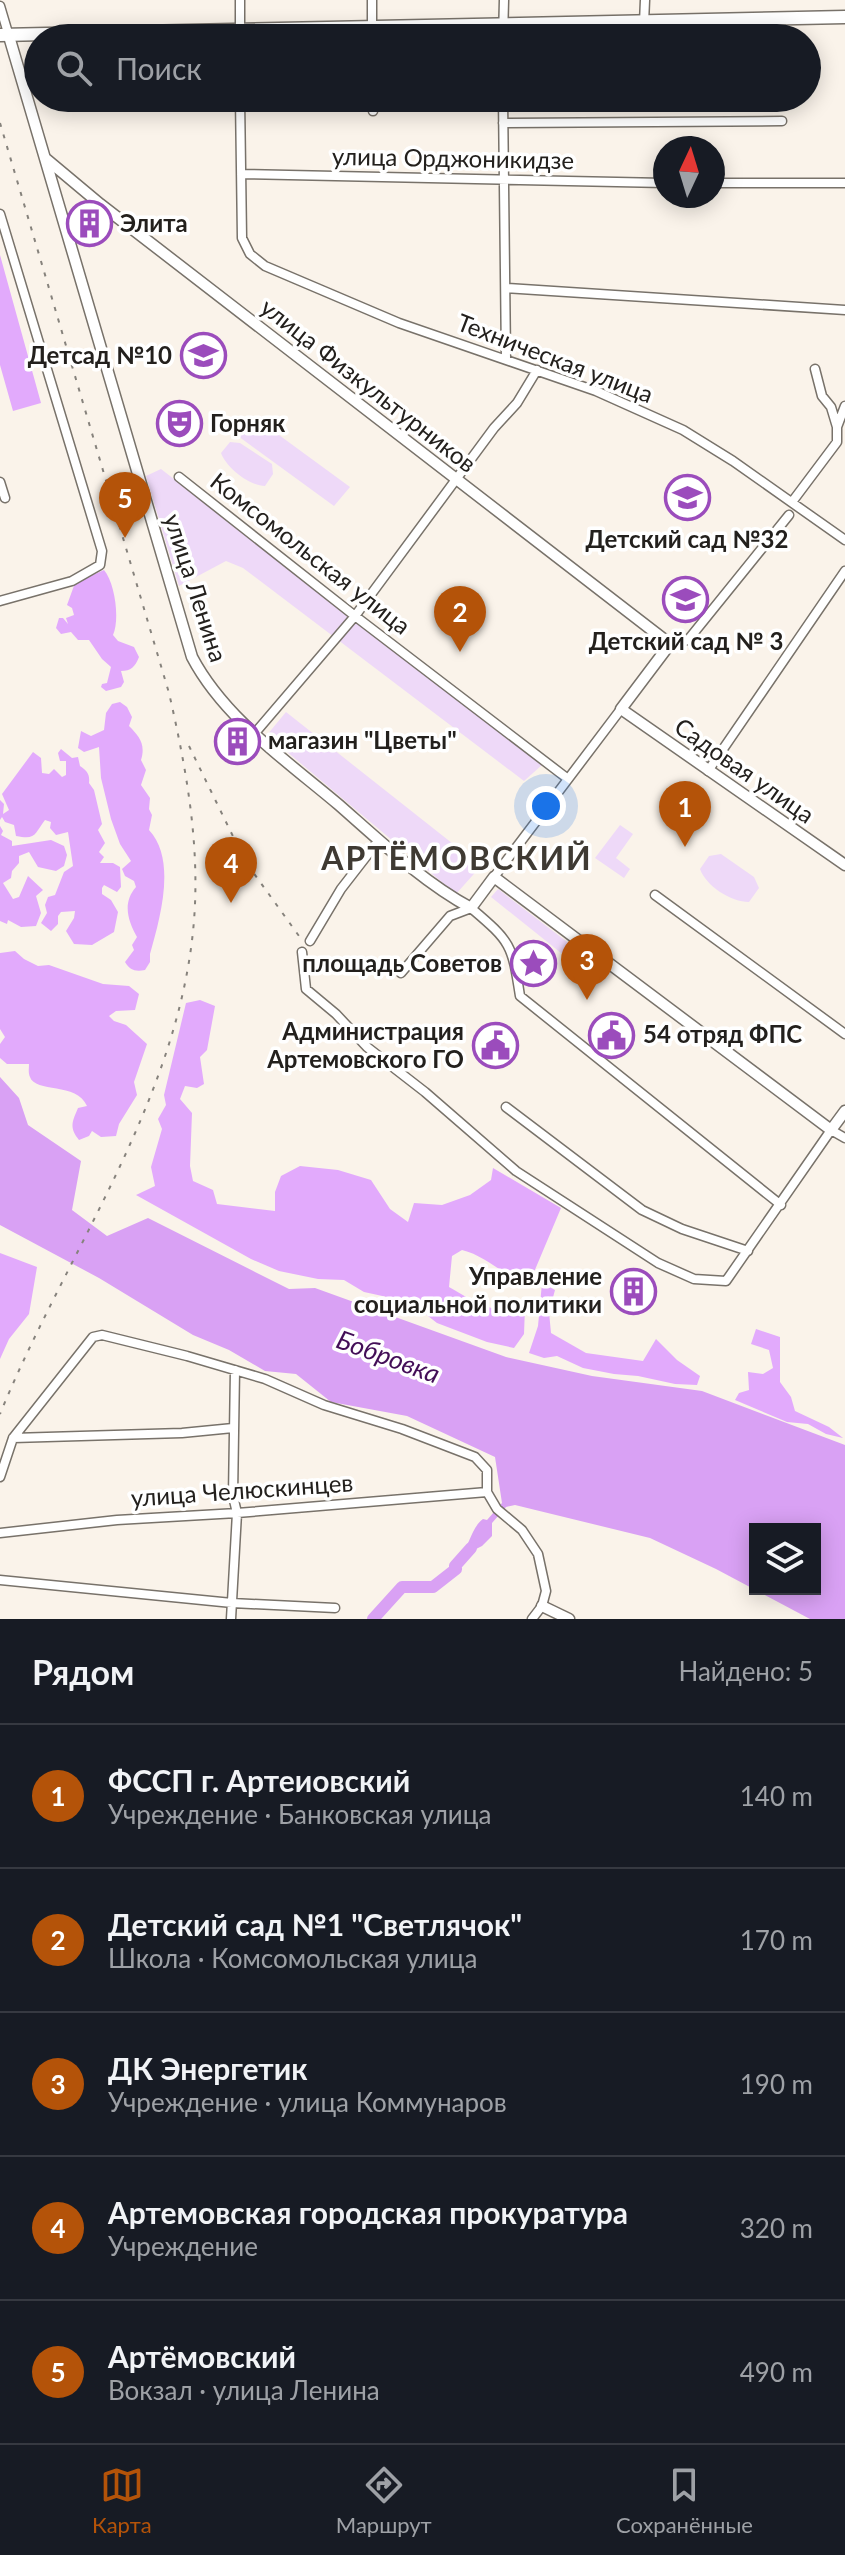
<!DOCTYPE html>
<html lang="ru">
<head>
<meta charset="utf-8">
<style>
  :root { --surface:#171b24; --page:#20242c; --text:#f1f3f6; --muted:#9ea1a6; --line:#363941; --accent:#b45309 }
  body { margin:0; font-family:Lato,sans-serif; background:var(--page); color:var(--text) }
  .controls { position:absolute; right:24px; bottom:24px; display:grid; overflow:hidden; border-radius:0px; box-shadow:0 4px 20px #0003 }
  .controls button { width:72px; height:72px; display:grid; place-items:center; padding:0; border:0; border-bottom:2px solid var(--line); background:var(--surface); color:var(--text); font:40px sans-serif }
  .compass { position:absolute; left:653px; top:136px; width:72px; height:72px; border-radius:50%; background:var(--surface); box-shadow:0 4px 20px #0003; rotate:4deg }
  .you { position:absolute; left:546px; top:806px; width:28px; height:28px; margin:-20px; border:6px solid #fff; border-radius:50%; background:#1a73e8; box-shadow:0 0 0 12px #1a73e833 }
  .badge { display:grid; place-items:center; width:52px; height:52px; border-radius:50%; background:var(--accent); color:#fff; font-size:26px; font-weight:700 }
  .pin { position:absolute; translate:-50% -66px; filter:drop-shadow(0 2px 4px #0008) }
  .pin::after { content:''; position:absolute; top:42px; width:28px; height:24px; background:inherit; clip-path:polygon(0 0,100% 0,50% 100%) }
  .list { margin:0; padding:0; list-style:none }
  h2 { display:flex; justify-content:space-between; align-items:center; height:104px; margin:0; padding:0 32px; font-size:34px }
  h2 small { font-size:26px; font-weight:400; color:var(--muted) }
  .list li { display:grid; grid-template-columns:52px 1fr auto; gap:24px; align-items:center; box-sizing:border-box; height:144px; padding:0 32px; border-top:2px solid var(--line) }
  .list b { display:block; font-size:30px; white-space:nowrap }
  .list p { margin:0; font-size:26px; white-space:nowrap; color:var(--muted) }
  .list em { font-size:26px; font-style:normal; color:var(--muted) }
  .icon { flex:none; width:44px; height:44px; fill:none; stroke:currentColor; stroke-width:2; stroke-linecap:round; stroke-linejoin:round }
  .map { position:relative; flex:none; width:845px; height:1619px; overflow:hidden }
  .search { position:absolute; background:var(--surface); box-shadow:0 4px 20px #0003; left:24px; right:24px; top:24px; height:88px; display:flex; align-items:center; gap:20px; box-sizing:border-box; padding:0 28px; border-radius:44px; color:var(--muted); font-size:30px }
  .sheet { height:824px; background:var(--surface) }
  nav { display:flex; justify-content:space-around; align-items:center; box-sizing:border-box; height:112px; border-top:2px solid var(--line); background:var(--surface); font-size:22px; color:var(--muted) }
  nav a { display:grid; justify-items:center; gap:4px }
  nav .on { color:var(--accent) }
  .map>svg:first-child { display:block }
  .green { fill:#eed9f8 }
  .forest { fill:#e2aafc }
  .water { fill:#d9a1f4; fill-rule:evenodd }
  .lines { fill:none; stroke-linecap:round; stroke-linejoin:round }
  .river { stroke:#d9a1f4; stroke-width:12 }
  .minor-casing { stroke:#78726a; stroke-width:11 }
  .tertiary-casing { stroke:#78726a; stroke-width:13 }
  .secondary-casing { stroke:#78726a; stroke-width:15 }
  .minor { stroke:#fff; stroke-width:8 }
  .tertiary { stroke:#fff; stroke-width:10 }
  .secondary { stroke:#fff; stroke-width:12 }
  .rail { stroke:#86827c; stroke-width:2; stroke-dasharray:4 8; stroke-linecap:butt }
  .labels { text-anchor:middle; stroke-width:7; stroke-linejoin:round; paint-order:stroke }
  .street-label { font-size:24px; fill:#23201d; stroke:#fff }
  .poi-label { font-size:24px; font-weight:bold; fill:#23201d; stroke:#fff; text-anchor:start }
  .water-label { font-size:26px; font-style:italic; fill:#430e57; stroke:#fff }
  .district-label { font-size:32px; font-weight:bold; letter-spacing:2px; fill:#3f3a33; stroke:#fff }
</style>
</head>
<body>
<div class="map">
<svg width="845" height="1619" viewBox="0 0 845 1619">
  <rect width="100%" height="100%" fill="#faf3ea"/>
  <path class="green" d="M253,416L350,487L334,506L238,436Z
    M230,442L240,443L272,464L273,474L265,486C249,486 226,467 221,453Z
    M161,469L542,765L524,781L243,568L226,561L179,586L146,476Z
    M286,712L481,866L456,894L267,735Z
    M620,825L633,834L616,858L630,869L624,878L595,858Z
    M721,854L754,877L759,888L749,902C731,902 706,886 700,869L709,856Z
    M498,889L579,951L571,961L491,897Z"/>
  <path class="forest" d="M0,255L41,403L13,411L0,365Z
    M104,570C115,583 120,619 113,635L118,641L134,647L139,657C135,667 131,671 121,671L124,682L121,687L106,691L101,687L102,684L107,683L111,667L102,659L89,640H78L71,632L61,634L56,628L59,618H63L68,624L66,618L74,615L72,608L67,605L75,583Z
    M120,702L127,707L132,717L129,726C139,736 146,744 141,760L146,770L141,785L150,798L149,809L152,815L149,830C177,860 160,918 150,954V962L145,970C135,972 130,970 125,962L134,950L132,945L137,937C128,921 122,903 136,887L134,881L125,876L122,869L131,861L120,844L111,819L101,778L99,747L84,752L78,748L81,731L91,736L104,730L106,713L112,704Z
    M61,749L72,758L78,757L80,766C87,771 90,774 89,783L94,790L102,824L98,830L105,843L99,852L104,857L100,863H113L120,867L121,887L117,892L104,885L102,888V894L111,900L118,912L114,932L92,945L74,944L66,931L74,918L75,911L61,912L58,916V924L51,931L41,923L47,913L45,905L48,897L55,895L64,872L73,866L68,832L56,835L50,828L51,822L45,820C34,834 37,840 16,836L14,825L5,822L2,817L0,820V800L4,804L3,814L9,810L2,794L33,752L41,758L42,773L49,774L54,769L62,777L66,775V761H60L58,753Z
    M0,826L3,831L1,835L12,841V846L51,840L64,846L67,855L64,866L56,871L38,867L29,852L19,856V863L12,871L11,878L3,883L13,899L19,897L28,876L43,890L36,896L41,913L36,926L21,927L8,920L7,924L0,921Z
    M15,951L24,959L38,966L49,965L103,984L129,986L139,994L135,1010L116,1011L109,1016L114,1021L126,1025L147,1044L134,1082L137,1095L119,1124L116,1136L101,1137L92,1131L89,1136L79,1140C69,1128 72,1122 78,1108L87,1106C77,1082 35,1093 30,1077C28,1073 29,1068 29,1064H7L0,1058V1044L5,1037L0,1029V953Z
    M200,1000L215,1006L207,1050L200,1057L204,1084L197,1088L185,1086L180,1099L192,1113L190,1166L193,1181L213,1190L217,1204L275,1211V1192L281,1176L300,1166L338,1170L371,1180L390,1209L408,1222L414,1203L442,1205L470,1195L491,1180L493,1168L561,1208L529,1284C504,1277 487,1256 462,1250L452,1256L449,1287C464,1295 481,1308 498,1309C508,1309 515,1305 525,1307L524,1334L514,1348L487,1342L437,1323L410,1302L364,1292L344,1280L318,1279L279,1271L251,1259L136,1195L155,1186L151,1167L162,1129L158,1119L166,1105L164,1095L186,1003Z
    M0,1253L37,1267L29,1314L9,1339L0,1359Z
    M542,1283L555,1290L549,1312L551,1333L586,1353L643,1361L656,1339L677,1360L700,1376L697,1385L675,1384L638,1376L614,1374L583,1368L557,1356L544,1358L529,1353L538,1326Z
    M756,1329L780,1337V1382L791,1397L795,1411L829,1427L843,1438L826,1434L808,1424L787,1422L735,1400L739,1393L749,1390L748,1372L763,1374L773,1368L769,1350L751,1344Z"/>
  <path class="water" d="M0,1077L19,1098L28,1125L81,1161L72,1210L107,1236L148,1218L289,1289L315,1288L506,1357L592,1376L702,1391L845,1445V1619H810L716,1569L650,1538L515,1505L506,1507L492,1523V1536L482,1546L460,1557C470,1545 471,1528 483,1519L487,1520L502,1503L495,1457L407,1416L331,1402L296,1374L265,1371L229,1350L193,1335L99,1278L0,1225ZM755,1529H815V1589H755Z"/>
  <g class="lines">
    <path class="river" d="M373,1619L402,1587H433L456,1569L455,1566L471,1548"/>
    <defs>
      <path id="minor" d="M372,0V38
        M0,6L8,33
        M644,23L645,0
        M240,38V0
        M503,38L504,0
        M240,98L242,238L250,254L265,266L399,323L596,391L683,430L733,461L845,540
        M373,98V111
        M503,98L506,359
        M503,123L782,121
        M241,174L665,183
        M713,183H845
        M0,214L102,551L100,565L72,581L0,601
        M506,288L845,310
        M815,369L822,396L831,407L837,427
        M179,477L355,616L568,779
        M0,482L5,498
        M792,502L837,442V427L845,406
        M670,644L688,640L789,515
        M255,733L355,616L494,428L517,403L537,370
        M708,771L845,571
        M494,877L621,709
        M655,895L845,1034
        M310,941L341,889L379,840
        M302,952L306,989L336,1014L367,1047L425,1092L516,1171L658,1263L694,1279L726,1281L831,1130L845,1138
        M401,973L450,916L471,908C511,942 512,944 520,996L781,1205
        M506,1107L642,1210L682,1229L748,1251
        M13,1438L182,1433L233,1428
        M0,1477L13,1438L93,1337L102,1335L187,1356L265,1379L324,1405L402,1429L475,1457L487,1470V1492L497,1509L522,1530L538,1554L546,1591L542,1606L532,1619
        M0,1533L117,1520L237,1513L487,1492
        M0,1580L232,1603L335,1608
        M231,1619L237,1513L233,1496L235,1370"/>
      <path id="tertiary" d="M8,33L192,657C224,718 287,761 339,805C380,841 423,882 471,908L494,877L831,1130L845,1111
        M45,158L100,204L670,644L621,709L845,865
        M542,1606L569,1619"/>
      <path id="secondary" d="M0,35L845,17"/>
    </defs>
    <use href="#minor" class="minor-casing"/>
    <use href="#tertiary" class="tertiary-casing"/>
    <use href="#secondary" class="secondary-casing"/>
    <use href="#minor" class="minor"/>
    <use href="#tertiary" class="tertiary"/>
    <use href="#secondary" class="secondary"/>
    <path class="rail" d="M0,123L169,693C185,763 198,833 195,904C187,1089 68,1248 0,1414
      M189,746L245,861L299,936"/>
  </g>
  <defs>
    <symbol id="building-ring" viewBox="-11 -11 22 22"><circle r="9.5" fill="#fff" stroke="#9b4cbc" stroke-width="1.5"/><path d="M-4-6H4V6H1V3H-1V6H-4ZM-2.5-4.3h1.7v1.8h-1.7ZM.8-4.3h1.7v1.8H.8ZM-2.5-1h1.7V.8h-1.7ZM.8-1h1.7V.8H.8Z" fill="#9b4cbc"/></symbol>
    <symbol id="school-ring" viewBox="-11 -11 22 22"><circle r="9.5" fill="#fff" stroke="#9b4cbc" stroke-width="1.5"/><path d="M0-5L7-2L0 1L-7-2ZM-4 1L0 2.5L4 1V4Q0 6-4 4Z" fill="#9b4cbc"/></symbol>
    <symbol id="theatre-ring" viewBox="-11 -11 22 22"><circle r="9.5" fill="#fff" stroke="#9b4cbc" stroke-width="1.5"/><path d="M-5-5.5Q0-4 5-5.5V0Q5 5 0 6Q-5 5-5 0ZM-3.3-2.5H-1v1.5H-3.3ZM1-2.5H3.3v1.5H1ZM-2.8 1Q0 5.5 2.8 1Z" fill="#9b4cbc"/></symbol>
    <symbol id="sight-ring" viewBox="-11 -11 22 22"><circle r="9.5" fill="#fff" stroke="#9b4cbc" stroke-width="1.5"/><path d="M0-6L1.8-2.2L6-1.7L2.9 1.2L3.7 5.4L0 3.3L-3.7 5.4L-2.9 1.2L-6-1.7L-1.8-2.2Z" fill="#9b4cbc"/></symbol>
    <symbol id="civic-ring" viewBox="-11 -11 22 22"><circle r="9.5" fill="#fff" stroke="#9b4cbc" stroke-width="1.5"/><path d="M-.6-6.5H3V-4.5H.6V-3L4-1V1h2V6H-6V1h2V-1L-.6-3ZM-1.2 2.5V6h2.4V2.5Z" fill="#9b4cbc"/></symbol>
  </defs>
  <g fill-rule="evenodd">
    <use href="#building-ring" x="64" y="198" width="51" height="51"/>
    <use href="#school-ring" x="178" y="330" width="51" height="51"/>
    <use href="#theatre-ring" x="154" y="398" width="51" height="51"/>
    <use href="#school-ring" x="662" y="472" width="51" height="51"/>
    <use href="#school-ring" x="660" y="574" width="51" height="51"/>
    <use href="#building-ring" x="212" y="716" width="51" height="51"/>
    <use href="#sight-ring" x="508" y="938" width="51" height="51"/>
    <use href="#civic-ring" x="586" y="1010" width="51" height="51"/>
    <use href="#civic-ring" x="470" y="1020" width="51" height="51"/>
    <use href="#building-ring" x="608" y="1266" width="51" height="51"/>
  </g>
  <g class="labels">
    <g class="street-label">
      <text transform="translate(453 159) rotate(1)" y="8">улица Орджоникидзе</text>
      <text transform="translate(555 359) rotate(21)" y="8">Техническая улица</text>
      <text transform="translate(368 386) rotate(38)" y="8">улица Физкультурников</text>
      <text transform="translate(310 554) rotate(38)" y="8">Комсомольская улица</text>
      <text transform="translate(195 588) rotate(72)" y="8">улица Ленина</text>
      <text transform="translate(744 771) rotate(35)" y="8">Садовая улица</text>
      <text transform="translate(242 1491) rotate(-4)" y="8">улица Челюскинцев</text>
    </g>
    <g class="poi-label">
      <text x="120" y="232">Элита</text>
      <text x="172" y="364" text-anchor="end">Детсад №10</text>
      <text x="210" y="432">Горняк</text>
      <text x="687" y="548" text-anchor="middle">Детский сад №32</text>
      <text x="686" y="650" text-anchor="middle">Детский сад № 3</text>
      <text x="268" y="749">магазин "Цветы"</text>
      <text x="502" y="972" text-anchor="end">площадь Советов</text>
      <text x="464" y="1040" text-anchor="end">Администрация<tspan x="464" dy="28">Артемовского ГО</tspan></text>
      <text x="643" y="1043">54 отряд ФПС</text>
      <text x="602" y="1285" text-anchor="end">Управление<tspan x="602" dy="28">социальной политики</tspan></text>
    </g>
    <g class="water-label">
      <text transform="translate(388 1357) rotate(20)" y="9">Бобровка</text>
    </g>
    <g class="district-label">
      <text x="457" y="870">АРТЁМОВСКИЙ</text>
    </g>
  </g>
</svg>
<div class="controls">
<button><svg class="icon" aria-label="layers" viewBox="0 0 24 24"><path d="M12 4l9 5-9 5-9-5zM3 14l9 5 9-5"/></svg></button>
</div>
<svg class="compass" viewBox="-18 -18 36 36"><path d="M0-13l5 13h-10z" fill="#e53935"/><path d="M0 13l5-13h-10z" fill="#9ea1a6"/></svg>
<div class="you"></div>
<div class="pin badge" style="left:685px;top:847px">1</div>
<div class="pin badge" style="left:460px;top:652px">2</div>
<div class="pin badge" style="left:587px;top:1000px">3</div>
<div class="pin badge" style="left:231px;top:903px">4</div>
<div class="pin badge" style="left:125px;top:538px">5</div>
<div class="search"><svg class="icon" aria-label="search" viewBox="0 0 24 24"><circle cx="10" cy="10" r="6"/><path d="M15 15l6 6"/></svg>Поиск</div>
</div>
<section class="sheet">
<h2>Рядом<small>Найдено: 5</small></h2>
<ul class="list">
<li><span class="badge">1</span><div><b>ФССП г. Артеиовский</b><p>Учреждение · Банковская улица</p></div><em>140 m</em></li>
<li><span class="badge">2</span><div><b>Детский сад №1 &quot;Светлячок&quot;</b><p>Школа · Комсомольская улица</p></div><em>170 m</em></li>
<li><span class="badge">3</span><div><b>ДК Энергетик</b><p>Учреждение · улица Коммунаров</p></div><em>190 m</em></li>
<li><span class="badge">4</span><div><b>Артемовская городская прокуратура</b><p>Учреждение</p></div><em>320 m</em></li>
<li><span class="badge">5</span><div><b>Артёмовский</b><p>Вокзал · улица Ленина</p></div><em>490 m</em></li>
</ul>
</section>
<nav>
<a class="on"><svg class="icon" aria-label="map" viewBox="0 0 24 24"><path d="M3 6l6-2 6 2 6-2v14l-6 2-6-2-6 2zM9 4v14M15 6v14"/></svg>Карта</a>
<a><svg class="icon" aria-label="directions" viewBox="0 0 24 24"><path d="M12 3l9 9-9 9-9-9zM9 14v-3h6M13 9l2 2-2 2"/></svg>Маршрут</a>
<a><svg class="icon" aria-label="saved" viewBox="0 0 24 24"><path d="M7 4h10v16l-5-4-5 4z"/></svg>Сохранённые</a>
</nav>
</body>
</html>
